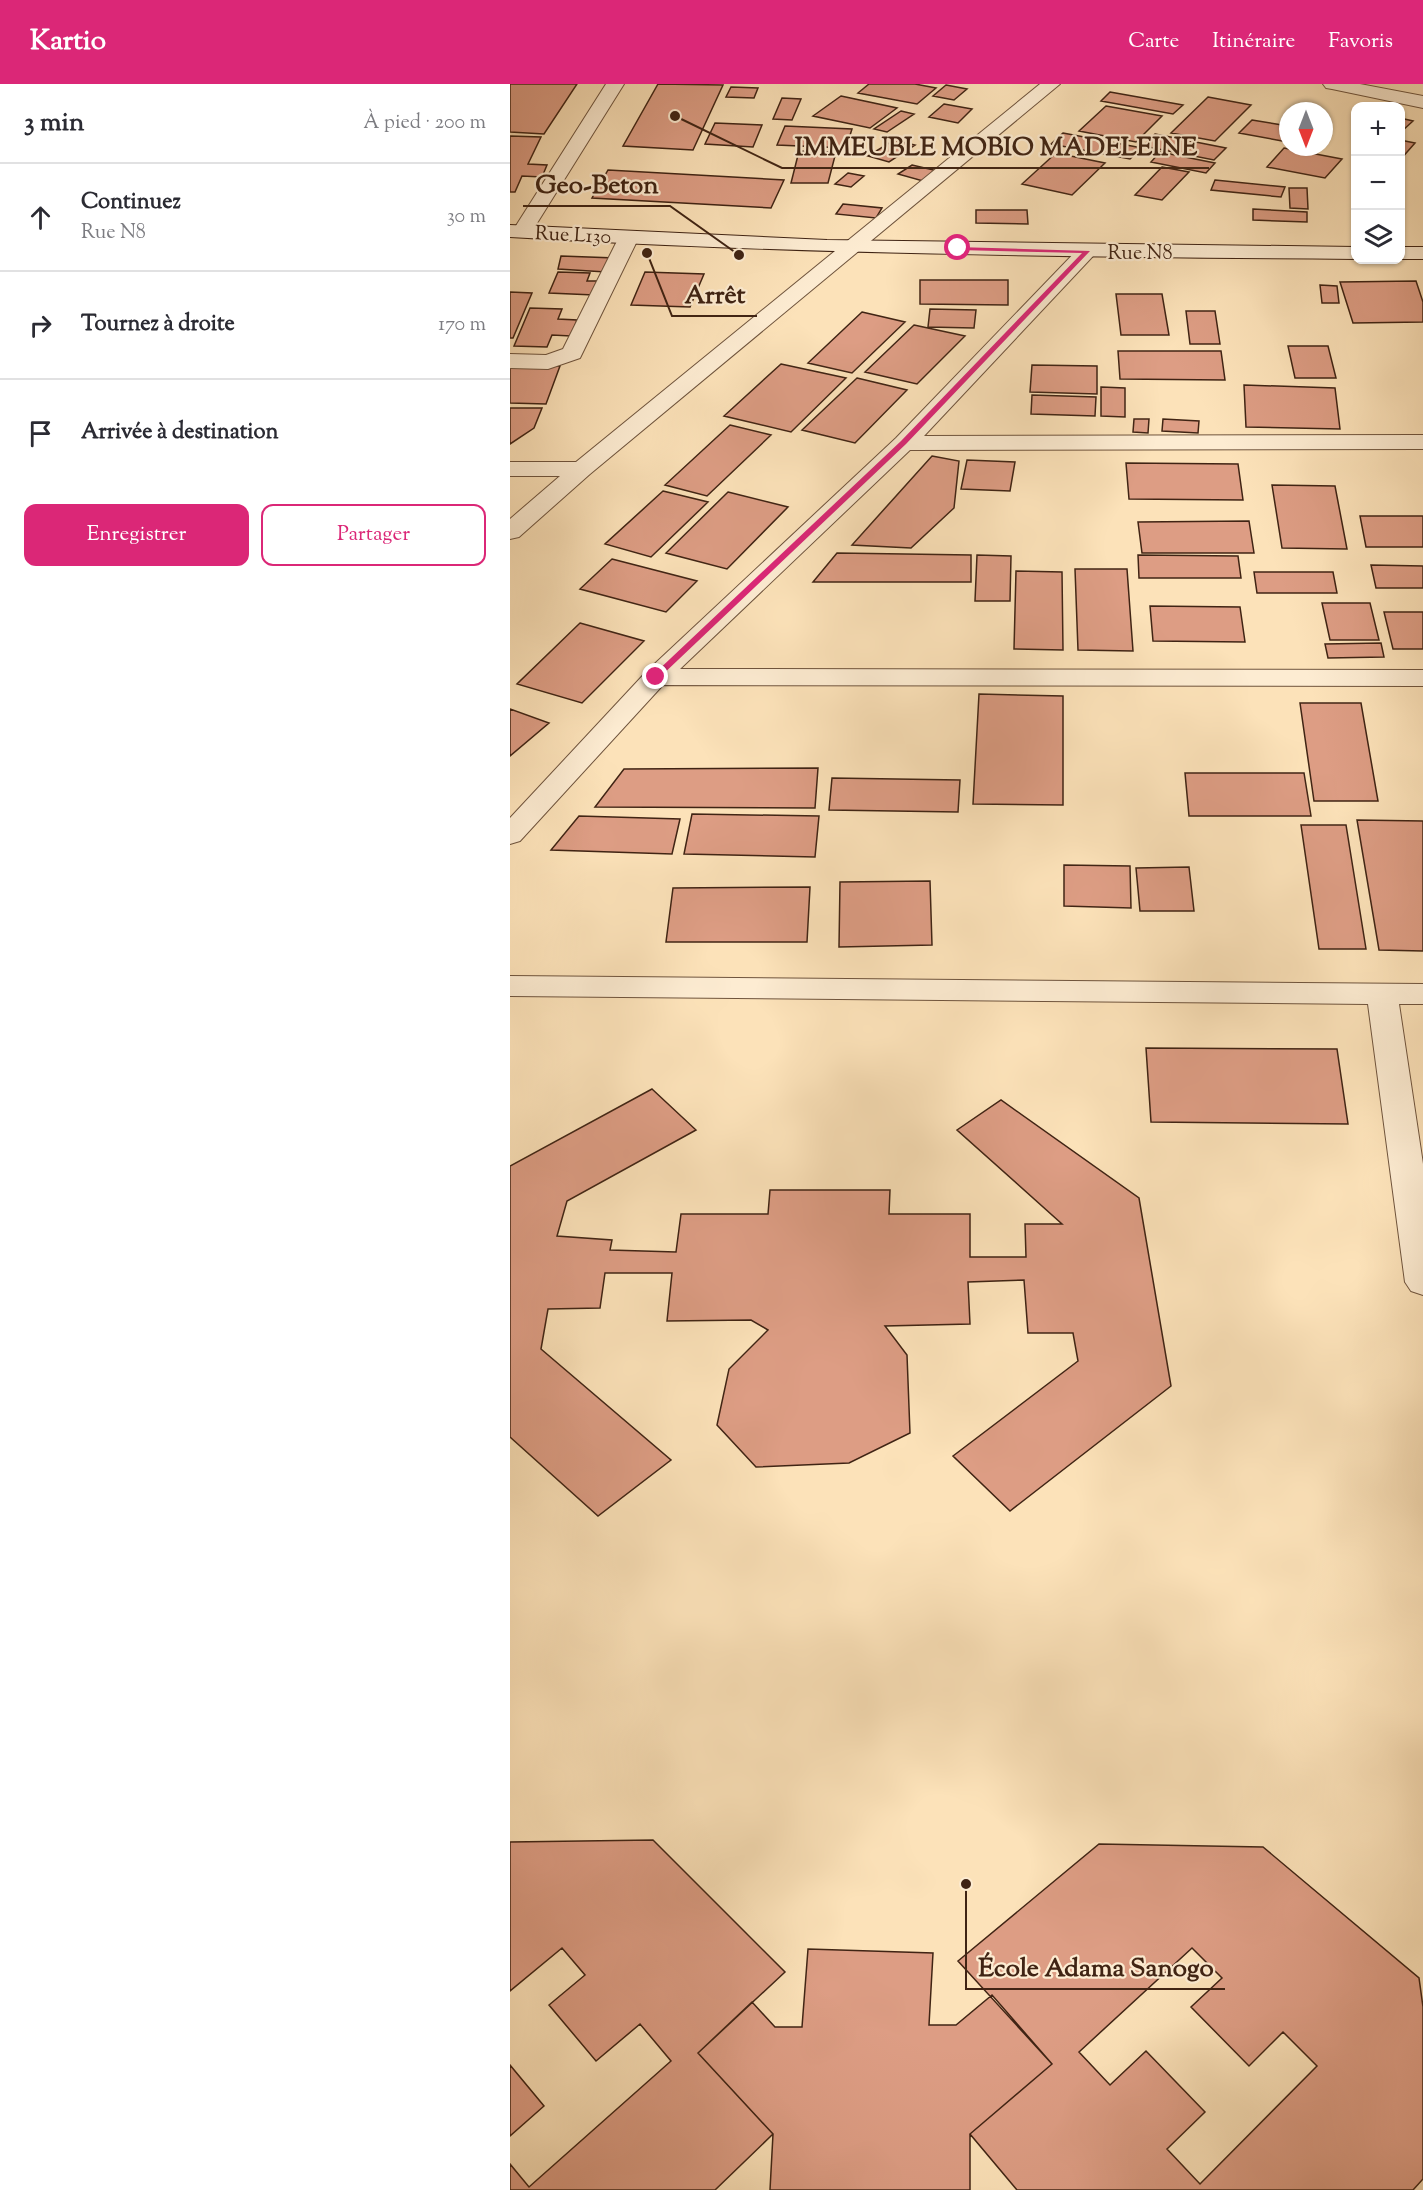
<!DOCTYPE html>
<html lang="fr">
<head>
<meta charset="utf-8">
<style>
  :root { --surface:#fff; --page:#f7f7f7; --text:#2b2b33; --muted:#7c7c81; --line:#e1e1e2; --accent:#db2777 }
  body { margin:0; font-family:"Sorts Mill Goudy",serif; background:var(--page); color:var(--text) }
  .controls { position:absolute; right:18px; top:18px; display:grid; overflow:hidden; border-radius:12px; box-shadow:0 2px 4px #0004 }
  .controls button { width:54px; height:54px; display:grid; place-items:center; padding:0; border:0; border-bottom:2px solid var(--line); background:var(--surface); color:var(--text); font:30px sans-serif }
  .compass { position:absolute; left:769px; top:18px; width:54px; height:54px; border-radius:50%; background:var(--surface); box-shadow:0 2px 4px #0004; rotate:180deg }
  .stop { position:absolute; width:18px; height:18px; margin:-14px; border:4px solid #db2777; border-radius:50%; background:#fff }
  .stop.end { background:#db2777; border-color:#fff; box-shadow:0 2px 6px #0008 }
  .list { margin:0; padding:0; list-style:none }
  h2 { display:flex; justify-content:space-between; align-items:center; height:78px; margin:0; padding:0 24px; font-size:26px }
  h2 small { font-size:20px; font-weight:400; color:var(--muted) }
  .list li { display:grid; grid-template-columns:39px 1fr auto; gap:18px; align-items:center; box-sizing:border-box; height:108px; padding:0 24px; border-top:2px solid var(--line) }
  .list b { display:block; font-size:22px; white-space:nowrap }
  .list p { margin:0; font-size:20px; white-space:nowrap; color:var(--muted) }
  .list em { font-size:20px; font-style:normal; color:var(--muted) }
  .actions { display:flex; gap:12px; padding:18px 24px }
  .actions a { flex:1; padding:14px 0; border:2px solid var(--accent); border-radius:12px; text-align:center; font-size:21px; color:var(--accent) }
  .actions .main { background:var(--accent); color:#fff }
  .icon { flex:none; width:33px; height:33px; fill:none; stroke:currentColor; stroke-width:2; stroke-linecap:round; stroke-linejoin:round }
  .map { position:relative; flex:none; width:913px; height:2106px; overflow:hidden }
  header { display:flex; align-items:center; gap:36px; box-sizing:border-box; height:84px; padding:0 30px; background:var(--accent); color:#fff }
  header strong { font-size:28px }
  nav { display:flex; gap:33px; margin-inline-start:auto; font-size:21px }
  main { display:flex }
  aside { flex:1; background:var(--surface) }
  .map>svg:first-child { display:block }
  .building { fill:#dd9d84; stroke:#402414; stroke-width:1.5; fill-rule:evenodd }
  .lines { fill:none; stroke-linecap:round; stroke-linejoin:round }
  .street-casing { stroke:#6f543d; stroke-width:2 }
  .secondary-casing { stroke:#402414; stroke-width:2 }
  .street { fill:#fdecd2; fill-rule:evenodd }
  .secondary { fill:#fdecd2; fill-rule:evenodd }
  .route { fill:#db2777 }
  .labels { text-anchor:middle; stroke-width:4.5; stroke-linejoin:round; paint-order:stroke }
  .far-street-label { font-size:20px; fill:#402414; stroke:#fdecd2 }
  .leader { fill:none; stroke:#402414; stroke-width:2 }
  .callout-dot { fill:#402414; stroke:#fdecd2; stroke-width:2 }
  .callout-label { font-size:26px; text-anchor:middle; font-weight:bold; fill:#402414; stroke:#fdecd2; stroke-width:4.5; stroke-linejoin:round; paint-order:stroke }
</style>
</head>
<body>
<header>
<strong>Kartio</strong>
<nav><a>Carte</a><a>Itinéraire</a><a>Favoris</a></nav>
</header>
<main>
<aside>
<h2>3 min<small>À pied · 200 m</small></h2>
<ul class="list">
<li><svg class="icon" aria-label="ahead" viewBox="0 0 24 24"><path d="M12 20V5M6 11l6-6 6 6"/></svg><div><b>Continuez</b><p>Rue N8</p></div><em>30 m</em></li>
<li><svg class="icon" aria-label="right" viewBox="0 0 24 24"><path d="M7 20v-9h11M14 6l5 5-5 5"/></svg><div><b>Tournez à droite</b></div><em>170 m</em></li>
<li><svg class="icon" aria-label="arrive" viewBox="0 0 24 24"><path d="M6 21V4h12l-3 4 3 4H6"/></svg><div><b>Arrivée à destination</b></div></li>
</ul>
<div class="actions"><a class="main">Enregistrer</a><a>Partager</a></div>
</aside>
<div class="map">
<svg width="913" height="2106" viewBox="0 0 913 2106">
  <rect width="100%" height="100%" fill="#fce2b9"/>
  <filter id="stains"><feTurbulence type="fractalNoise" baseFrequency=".00333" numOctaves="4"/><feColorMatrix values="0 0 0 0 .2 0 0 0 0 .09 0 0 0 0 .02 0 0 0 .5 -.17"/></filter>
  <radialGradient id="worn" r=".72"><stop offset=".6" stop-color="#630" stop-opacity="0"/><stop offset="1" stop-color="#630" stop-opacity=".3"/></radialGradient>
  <path class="building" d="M0,0H67L34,50L0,48Z
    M148,0L213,1L183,66L113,62Z
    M359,0H405L426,4L407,20L348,9Z
    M436,1L457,5L444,16L423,12Z
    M221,3L248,4L244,14L216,13Z
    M600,8L673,21L663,30L591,17Z
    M331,12L387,24L360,44L303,32Z
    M698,13L741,21L705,57L661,49Z
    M272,14L291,15L282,36L263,35Z
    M434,20L462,25L448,39L419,33Z
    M596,22L652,32L626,58L569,47Z
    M391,27L404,30L377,48L364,45Z
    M890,34L903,37L892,47H890Z
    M742,36L778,42V58L729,49Z
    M205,39L252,41L243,63L195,60Z
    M275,42L342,45L336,64L267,61Z
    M553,49L632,64L620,75L541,60Z
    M645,50L716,64L704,76L633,62Z
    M0,52L31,53L18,80L37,81L32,93L12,92L5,108H0Z
    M384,56L405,61L379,78L358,72Z
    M890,56L905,59L890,76Z
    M774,64L832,75L815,94L757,83Z
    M289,67L326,68L318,99H281Z
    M650,68L705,79L696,89L641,78Z
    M546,69L595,79L562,111L512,100Z
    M402,81L428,87L413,97L388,90Z
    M652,83L679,88L652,116L625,111Z
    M98,86L274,96L261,124L82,114Z
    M338,89L354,92L341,103L325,100Z
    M705,96L775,103L771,113L701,106Z
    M779,104H797L798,125L780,124Z
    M333,120L372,124L366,134L326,130Z
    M743,125L797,128V138L743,136Z
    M466,126H517L518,140L466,139Z
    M51,172L105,174L96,188L48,185Z
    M48,188L80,189L77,197H89L84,211L39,209Z
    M135,188L194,190L180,223L121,221Z
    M410,196H498V221L410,220Z
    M906,197L913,218V238L843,239L830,198Z
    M810,201L827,202L829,219H812Z
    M0,208L22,209L3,254H0Z
    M606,210H652L659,251H611Z
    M20,224L52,225L48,235L67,236L61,252L42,251L37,263L4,262Z
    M420,225L466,226L464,244L418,243Z
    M676,227H705L710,260H680Z
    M352,228L395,238L342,289L298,279Z
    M404,241L455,252L407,300L355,288Z
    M778,262H818L826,294H785Z
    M608,267H711L715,296L610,295Z
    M271,280L336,294L281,348L214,332Z
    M0,281L50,282L36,320L0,319Z
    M522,281L587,282V310L520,308Z
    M347,294L397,306L345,359L292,346Z
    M734,301L825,304L830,345L736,343Z
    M591,303L615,304V333L591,332Z
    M522,311L586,313L585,332L521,330Z
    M0,324H32L24,344L0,360Z
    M624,335H639L638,349L623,348Z
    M653,335L689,337L688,349L652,347Z
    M220,341L261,351L197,412L155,401Z
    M422,372L449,377L444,424L401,464L342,461Z
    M457,376L505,378L500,407L451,405Z
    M616,379L728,380L733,416L619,415Z
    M762,401L825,402L837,465L772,464Z
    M153,407L198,418L141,473L95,460Z
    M218,408L278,423L217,485L156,469Z
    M850,432H913V463H856Z
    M739,437L744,469H632L628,438Z
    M327,469L461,471V498H303Z
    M467,471L501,472L500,517H465Z
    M628,471L728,472L731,494H629Z
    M102,475L187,497L156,528L70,505Z
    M861,481L913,482V504H866Z
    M565,485H617L623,567L568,566Z
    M506,487L552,488L553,566L504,565Z
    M744,488H823L827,509H747Z
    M812,519H860L869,556H820Z
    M640,522L730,523L735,558L643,557Z
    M874,528H913V565H883Z
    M70,539L134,557L72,619L7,600Z
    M871,559L874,573L818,574L815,560Z
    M469,610L553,612V721L463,720Z
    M790,619H851L868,717H804Z
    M0,625L39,639L0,672Z
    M308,684L305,724L85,723L114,685Z
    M675,689H794L801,732H679Z
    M322,694L450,696L448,728L319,726Z
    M182,730L309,732L305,773L174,770Z
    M69,732L170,735L162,770L41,766Z
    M847,736L913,737V867L869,866Z
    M791,741H836L856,865H809Z
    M554,781L620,782L621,824L554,822Z
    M679,783L684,827H630L626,784Z
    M420,797L422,861L329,863L330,798Z
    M300,803L297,858H156L163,804Z
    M636,964L827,965L838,1040L641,1038Z
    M142,1005L186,1046L57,1117L47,1152L102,1156L100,1166L166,1168L171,1130H258L260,1106H380L379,1130H460V1173H516L515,1140H552L447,1046L491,1016L629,1114L661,1302L500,1427L443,1372L568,1277L563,1249H518L514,1196L458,1198L460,1240L375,1242L397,1271L400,1349L339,1379L246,1383L207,1341L219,1285L258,1246L241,1236L157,1237L162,1189H95L90,1224L38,1225L31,1265L161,1376L88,1432L0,1353V1082Z
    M143,1756L275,1888L188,1969L263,2050L205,2106H0V2080L19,2103L161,1977L130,1940L86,1977L39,1921L75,1891L52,1864L0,1907V1758Z
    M589,1760L753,1763L909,1894L913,1923V2095L903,2106H507L460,2050L542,1980L448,1877ZM682,1864L712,1894L681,1923L739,1982L773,1948L807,1982L690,2100L657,2065L695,2028L636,1967L600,2001L569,1968Z
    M298,1865L423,1869L419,1941H446L482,1911L542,1980L460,2050V2106H260L263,2050L188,1969L242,1918L265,1943H292Z
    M0,1981L34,2022L0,2052Z"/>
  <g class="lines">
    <defs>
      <path id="street" d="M96,0H114L19,152H5L2,148Z
        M530,0H550L80,390L9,453L0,455V435L50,392H0V378H66Z
        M813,0H850L913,12V24L822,5L816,4Z
        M119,147L126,149L129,153L70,274L38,285L0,284V270L36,271L53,265L109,153L112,149Z
        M577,161L584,163L587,167L584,171L414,352L913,351V365L400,366L170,585L913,586V602L153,601L10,757L0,760V734L137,587L386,354L570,163Z
        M0,892L913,900V920H889L913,1080V1211L901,1207L895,1198L858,920L0,912Z"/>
      <path id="secondary" d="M0,141L317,156L846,163V175C563,173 282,170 0,153Z
        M890,163H913V175H890Z"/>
    </defs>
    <use href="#street" class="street-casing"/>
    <use href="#secondary" class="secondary-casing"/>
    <use href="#street" class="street"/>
    <use href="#secondary" class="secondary"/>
  </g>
  <path class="route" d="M446,163L580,167L396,360L149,594H143V591L391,357L572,169L448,166Z"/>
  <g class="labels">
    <g class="far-street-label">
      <text transform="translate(63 150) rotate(3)" y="7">Rue L130</text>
      <text x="630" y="175">Rue N8</text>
    </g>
  </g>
  <path class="leader" d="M165 32L272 84H699M229 171L160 122H13M137 169L162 232H247M456 1800L456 1905H715"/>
  <g class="callout-dot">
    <circle cx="165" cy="32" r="6"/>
    <circle cx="229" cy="171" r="6"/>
    <circle cx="137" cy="169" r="6"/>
    <circle cx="456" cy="1800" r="6"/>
  </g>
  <g class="callout-label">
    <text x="486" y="71">IMMEUBLE MOBIO MADELEINE</text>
    <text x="87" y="109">Geo-Beton</text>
    <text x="205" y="219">Arrêt</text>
    <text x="586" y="1892">École Adama Sanogo</text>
  </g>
  <rect width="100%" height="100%" filter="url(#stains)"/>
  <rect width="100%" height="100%" fill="url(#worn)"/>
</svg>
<div class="controls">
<button>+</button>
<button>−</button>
<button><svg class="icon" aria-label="layers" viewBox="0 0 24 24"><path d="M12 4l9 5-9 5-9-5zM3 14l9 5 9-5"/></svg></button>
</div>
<svg class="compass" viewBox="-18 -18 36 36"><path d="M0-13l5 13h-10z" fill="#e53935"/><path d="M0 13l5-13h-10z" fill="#7c7c81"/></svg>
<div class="stop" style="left:448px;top:164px"></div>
<div class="stop end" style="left:146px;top:593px"></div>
</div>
</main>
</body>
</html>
